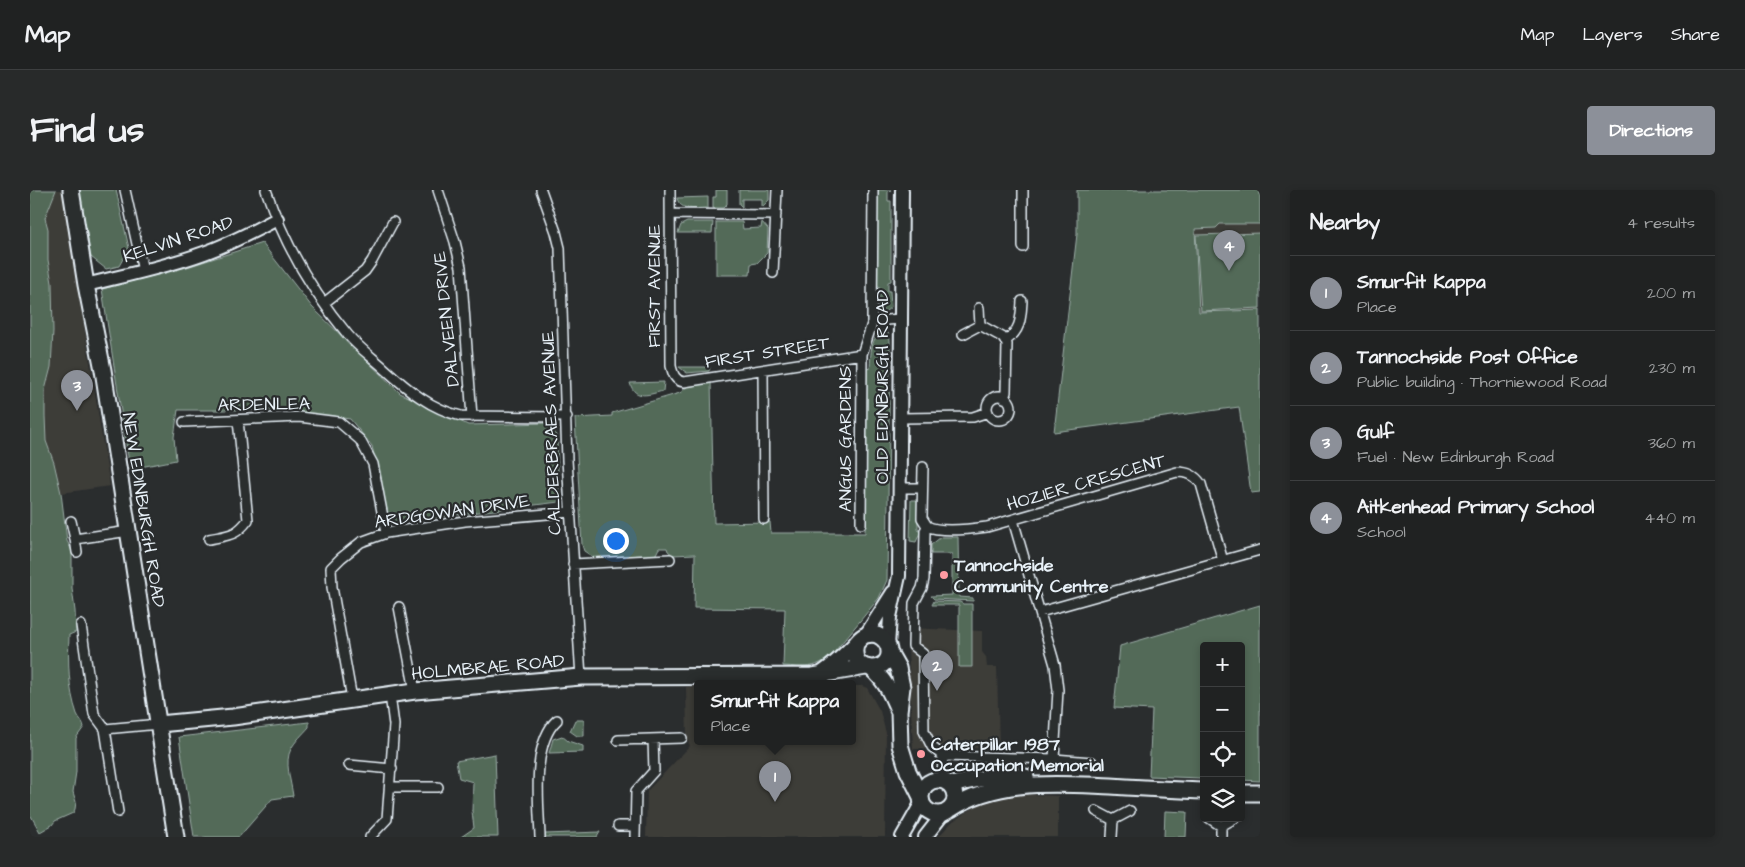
<!DOCTYPE html>
<html lang="en">
<head>
<meta charset="utf-8">
<style>
  :root { --surface:#202222; --page:#282a2a; --text:#f1f3f6; --muted:#a2a4a5; --line:#3d3f40; --accent:#8c9099 }
  body { margin:0; font-family:"Architects Daughter",sans-serif; background:var(--page); color:var(--text) }
  .controls { position:absolute; right:15px; bottom:15px; display:grid; overflow:hidden; border-radius:5px; box-shadow:0 2px 8px #0003 }
  .controls button { width:45px; height:45px; display:grid; place-items:center; padding:0; border:0; border-bottom:1px solid var(--line); background:var(--surface); color:var(--text); font:25px sans-serif }
  .you { position:absolute; left:585px; top:350px; width:18px; height:18px; margin:-12px; border:4px solid #fff; border-radius:50%; background:#1a73e8; box-shadow:0 0 0 8px #1a73e833 }
  .badge { display:grid; place-items:center; width:32px; height:32px; border-radius:50%; background:var(--accent); color:#fff; font-size:16px; font-weight:700 }
  .pin { position:absolute; translate:-50% -41px; filter:drop-shadow(0 1px 2px #0008) }
  .pin::after { content:''; position:absolute; top:26px; width:18px; height:15px; background:inherit; clip-path:polygon(0 0,100% 0,50% 100%) }
  .popup { position:absolute; left:664px; top:490px; width:162px; height:65px; box-sizing:border-box; display:grid; place-content:center; border-radius:5px; background:var(--surface); filter:drop-shadow(0 1px 4px #0005); font-size:16px; white-space:nowrap; color:var(--muted) }
  .popup b { font-size:19px; color:var(--text) }
  .popup::after { content:''; position:absolute; left:50%; top:100%; margin-left:-10px; border:10px solid transparent; border-top-color:var(--surface) }
  .list { margin:0; padding:0; list-style:none }
  h2 { display:flex; justify-content:space-between; align-items:center; height:65px; margin:0; padding:0 20px; font-size:21px }
  h2 small { font-size:16px; font-weight:400; color:var(--muted) }
  .list li { display:grid; grid-template-columns:32px 1fr auto; gap:15px; align-items:center; box-sizing:border-box; height:75px; padding:0 20px; border-top:1px solid var(--line) }
  .list b { display:block; font-size:19px; white-space:nowrap }
  .list p { margin:0; font-size:16px; white-space:nowrap; color:var(--muted) }
  .list em { font-size:16px; font-style:normal; color:var(--muted) }
  .icon { flex:none; width:28px; height:28px; fill:none; stroke:currentColor; stroke-width:2; stroke-linecap:round; stroke-linejoin:round }
  .map { position:relative; flex:none; width:1230px; height:647px; overflow:hidden; border-radius:5px }
  header { display:flex; align-items:center; gap:30px; box-sizing:border-box; height:70px; padding:0 25px; background:var(--surface); border-bottom:1px solid var(--line) }
  header strong { font-size:24px }
  nav { display:flex; gap:28px; margin-inline-start:auto; font-size:18px }
  .intro { display:flex; align-items:center; justify-content:space-between; box-sizing:border-box; height:120px; padding:0 30px }
  h1 { margin:0; font-size:35px }
  .button { padding:12px 22px; border-radius:5px; background:var(--accent); color:#fff; font-size:18px; font-weight:700 }
  main { display:flex; gap:30px; padding:0 30px }
  aside { flex:1; background:var(--surface); border-radius:5px; box-shadow:0 2px 8px #0003 }
  .map>svg:first-child { display:block }
  .built { fill:#3d3c38 }
  .green { fill:#526a58; stroke:#9daea8 }
  .lines { fill:none; stroke-linecap:round; stroke-linejoin:round }
  .street-casing { stroke:#e8f1f8; stroke-width:12 }
  .secondary-casing { stroke:#e8f1f8; stroke-width:16 }
  .primary-casing { stroke:#e8f1f8; stroke-width:19 }
  .street { stroke:#2a2d2e; stroke-width:9 }
  .secondary { stroke:#2a2d2e; stroke-width:12 }
  .primary { stroke:#2a2d2e; stroke-width:15 }
  .poi-dot { fill:#ff9aa2; stroke:#2a2d2e; stroke-width:2 }
  .labels { text-anchor:middle; stroke-width:4.5; stroke-linejoin:round; paint-order:stroke }
  .street-label { font-size:18px; fill:#e8f1f8; stroke:#2a2d2e }
  .poi-label { font-size:18px; font-weight:bold; fill:#e8f1f8; stroke:#2a2d2e; text-anchor:start }
</style>
</head>
<body>
<header>
<strong>Map</strong>
<nav><a>Map</a><a>Layers</a><a>Share</a></nav>
</header>
<div class="intro"><h1>Find us</h1><a class="button">Directions</a></div>
<main>
<div class="map">
<svg width="1230" height="647" viewBox="0 0 1230 647">
  <rect width="100%" height="100%" fill="#2a2d2e"/>
  <filter id="ink" filterUnits="userSpaceOnUse"><feTurbulence type="fractalNoise" baseFrequency=".02" numOctaves="2"/><feDisplacementMap in="SourceGraphic" scale="10" xChannelSelector="R" yChannelSelector="G"/><feConvolveMatrix kernelMatrix="1 2 1 2 8 2 1 2 1" color-interpolation-filters="sRGB"/></filter>
  <g filter="url(#ink)">
    <path class="built" d="M23,0H31L33,5L80,296L18,305L2,19Z
      M1190,34H1230V120L1169,122L1165,39L1186,38Z
      M877,438L952,441V462L956,467L957,477H967L969,558L883,559Z
      M667,496L668,551H822L823,496H832L837,498L850,521L856,543L855,647H616L617,601L660,556L657,549L656,497Z
      M992,604L1028,606V647H908L923,631L951,613L970,607Z"/>
    <path class="green" d="M0,0H26L15,28L18,39V70L22,93L23,141L21,177L15,200V226L16,251L24,273L31,303L37,351L42,361V398L45,421L46,442L39,445C38,472 38,498 47,524C49,529 53,531 54,537L46,548V582L43,602L46,612L45,619L43,623L25,631L22,635L10,642L0,624Z
      M48,0H86L99,58L89,76L76,79L61,67Z
      M686,0H697V14L693,18H683V7H686Z
      M709,0H739V10L732,17V9H712V17L709,14Z
      M847,0H861L858,1V11H861V91L858,92V101H860L861,117L855,122L849,118V96H846Z
      M1047,0H1230V34H1190L1186,38L1165,39L1169,122L1230,120V302L1221,303L1209,217L1024,242L1047,44Z
      M678,7V18C667,18 650,22 647,8Z
      M657,32H683L682,43H648L651,35Z
      M686,32H712L713,39L731,38L732,32L738,39L737,63L727,73L721,74L720,85H686Z
      M1230,43V118L1171,121L1166,45Z
      M232,53L282,117L370,203L438,235L522,233L527,249L529,312L359,333L342,256L320,229L255,220H148L144,247L146,270L100,279L72,99L157,77Z
      M854,140L858,143L860,150L857,390L849,408L801,466C783,480 775,477 753,476L755,419L664,418L665,364L643,365L638,361L637,358H629L626,364L622,366L566,369L554,361L552,355L545,228L582,226V223L650,203L660,194L681,191L684,333L740,332L741,343H835L837,179L840,178C841,164 840,147 854,140Z
      M649,177H680L679,181L657,183Z
      M634,192L633,201C620,204 605,211 600,193Z
      M881,310H888V339L890,343L886,352L880,351Z
      M911,347H928L929,407L943,408V411L904,409L901,406L922,405V364H901V355Z
      M904,411L930,412L933,414H942V477H929V415H902Z
      M1230,415V591L1211,590V456H1174V584L1170,588L1119,586L1122,520L1084,518L1090,456Z
      M545,530H554V546H547L540,541Z
      M279,532V537C273,544 265,551 261,559C254,572 261,591 263,606L242,609L209,647H164L149,547Z
      M532,546L538,551L553,556V562L519,563L523,549Z
      M465,564L468,647H431L444,638L442,621L443,592L429,588L426,571Z
      M1135,621L1157,622L1156,647H1134Z
      M570,642L567,647H515V644Z"/>
    <g class="lines">
      <defs>
        <path id="street" d="M95,0L113,81
          M236,0C254,53 282,102 318,145C328,157 343,168 355,179C377,199 401,219 431,226L537,227
          M408,0L425,52L431,77L442,227
          M511,0L526,42L530,58L537,270L551,487
          M640,0L641,176C643,184 645,191 654,192L832,164
          M640,24L746,25
          M993,57V0
          M743,83L747,0
          M294,113L335,81L342,71L363,32
          M843,131L871,129
          M950,135L972,147L977,154L976,202L974,208
          M933,144L950,135L949,118
          M975,151C991,141 991,128 992,111
          M733,180L734,329
          M957 218a12 12 0 1 1 24 0a12 12 0 1 1-24 0Z
          M871,228L943,227L958,222
          M154,232L269,227L309,232L330,250L343,274L356,343
          M893,277L892,328L897,336L895,341L894,389L892,398L884,413L883,456L893,464L894,541L902,557L913,566
          M870,298H892
          M41,331L45,349
          M831,334L832,164L842,134L843,0
          M897,336C910,343 942,339 957,337L1147,282C1158,282 1165,285 1171,294L1193,371
          M179,349C199,345 206,346 218,330L208,230
          M47,362L45,349L99,341
          M543,374L640,369
          M369,417L385,501
          M1010,422L1230,360
          M51,435L64,524L75,539L129,534
          M322,509L302,397L301,378L311,368L331,352L356,343L435,331L541,322
          M75,539L88,622
          M588,550L652,548
          M913,566L1024,569L1028,500L1025,475L983,330
          M1024,569L1062,572
          M319,575L362,579
          M912,590L913,566
          M360,597H408
          M1066,621L1083,630L1100,621
          M1179,628L1191,636L1205,628
          M588,636H605
          M340,647L357,629L364,535L360,505
          M510,647C509,614 501,554 527,530
          M605,647L606,601L624,581L623,549
          M1082,647L1083,630
          M1191,647V636"/>
        <path id="secondary" d="M56,95C96,85 136,77 174,63C200,54 224,41 247,29
          M835,446L863,402
          M858,456L860,427L869,386L872,0
          M872,647L892,612
          M895,647L913,624"/>
        <path id="primary" d="M41,0L56,95L73,180L146,647
          M859,462L868,478L872,497L869,521L870,555L878,581L891,607
          M841,478C855,490 861,503 868,520
          M792,484C804,476 814,466 824,456C828,452 830,447 836,445C840,444 844,444 847,445C852,447 856,451 858,456C867,484 817,487 826,454
          M129,534L203,527L385,501L551,487L783,486L836,477
          M891 607a17 17 0 1 1 34 0a17 17 0 1 1-34 0Z
          M920,595L965,586L996,587
          M1211,603H1230
          M921,619C968,588 1027,594 1081,596C1112,598 1143,600 1174,601"/>
      </defs>
      <use href="#street" class="street-casing"/>
      <use href="#secondary" class="secondary-casing"/>
      <use href="#primary" class="primary-casing"/>
      <use href="#street" class="street"/>
      <use href="#secondary" class="secondary"/>
      <use href="#primary" class="primary"/>
    </g>
  </g>
  <g class="poi-dot">
    <circle cx="914" cy="385" r="5"/>
    <circle cx="891" cy="564" r="5"/>
  </g>
  <g class="labels">
    <g class="street-label">
      <text transform="translate(148 49) rotate(-18)" y="6">KELVIN ROAD</text>
      <text transform="translate(624 96) rotate(-90)" y="6">FIRST AVENUE</text>
      <text transform="translate(416 129) rotate(-96)" y="6">DALVEEN DRIVE</text>
      <text transform="translate(737 162) rotate(-9)" y="6">FIRST STREET</text>
      <text transform="translate(852 197) rotate(-90)" y="6">OLD EDINBURGH ROAD</text>
      <text transform="translate(234 214) rotate(-1)" y="6">ARDENLEA</text>
      <text transform="translate(521 243) rotate(-92)" y="6">CALDERBRAES AVENUE</text>
      <text transform="translate(815 249) rotate(-90)" y="6">ANGUS GARDENS</text>
      <text transform="translate(1056 292) rotate(-16)" y="6">HOZIER CRESCENT</text>
      <text transform="translate(114 320) rotate(81)" y="6">NEW EDINBURGH ROAD</text>
      <text transform="translate(422 321) rotate(-8)" y="6">ARDGOWAN DRIVE</text>
      <text transform="translate(458 477) rotate(-5)" y="6">HOLMBRAE ROAD</text>
    </g>
    <g class="poi-label">
      <text x="924" y="381">Tannochside<tspan x="924" dy="21">Community Centre</tspan></text>
      <text x="901" y="560">Caterpillar 1987<tspan x="901" dy="21">Occupation Memorial</tspan></text>
    </g>
  </g>
</svg>
<div class="controls">
<button>+</button>
<button>−</button>
<button><svg class="icon" aria-label="locate" viewBox="0 0 24 24"><circle cx="12" cy="12" r="6"/><path d="M12 2v4M12 18v4M2 12h4M18 12h4"/></svg></button>
<button><svg class="icon" aria-label="layers" viewBox="0 0 24 24"><path d="M12 4l9 5-9 5-9-5zM3 14l9 5 9-5"/></svg></button>
</div>
<div class="you"></div>
<div class="pin badge" style="left:745px;top:612px">1</div>
<div class="popup"><b>Smurfit Kappa</b>Place</div>
<div class="pin badge" style="left:907px;top:501px">2</div>
<div class="pin badge" style="left:47px;top:221px">3</div>
<div class="pin badge" style="left:1199px;top:81px">4</div>
</div>
<aside>
<h2>Nearby<small>4 results</small></h2>
<ul class="list">
<li><span class="badge">1</span><div><b>Smurfit Kappa</b><p>Place</p></div><em>200 m</em></li>
<li><span class="badge">2</span><div><b>Tannochside Post Office</b><p>Public building · Thorniewood Road</p></div><em>230 m</em></li>
<li><span class="badge">3</span><div><b>Gulf</b><p>Fuel · New Edinburgh Road</p></div><em>360 m</em></li>
<li><span class="badge">4</span><div><b>Aitkenhead Primary School</b><p>School</p></div><em>440 m</em></li>
</ul>
</aside>
</main>
</body>
</html>
